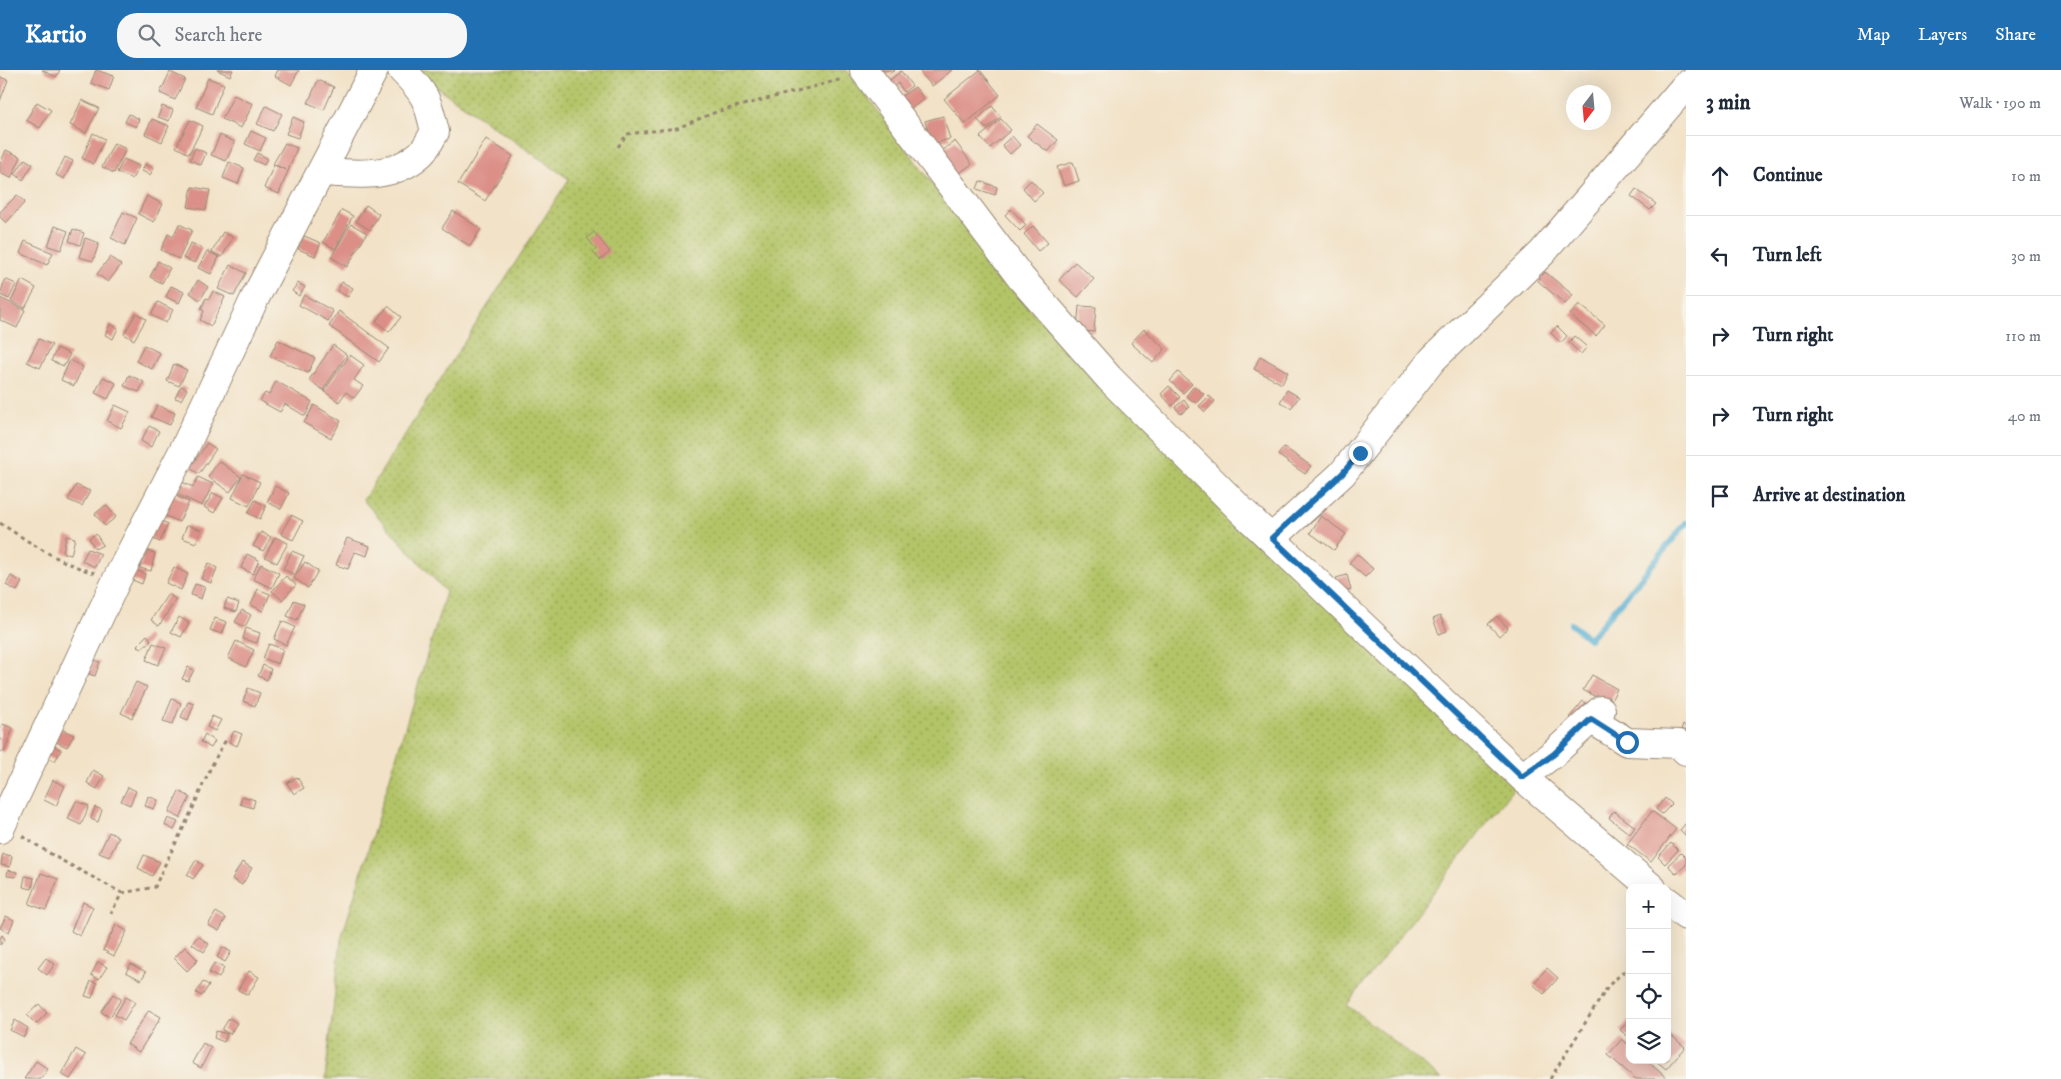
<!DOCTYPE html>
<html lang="en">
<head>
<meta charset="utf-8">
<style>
  :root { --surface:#fff; --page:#f6f6f7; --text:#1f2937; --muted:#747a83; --line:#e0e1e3; --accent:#1f6fb2 }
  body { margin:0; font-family:"IM FELL DW Pica",serif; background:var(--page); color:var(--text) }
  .controls { position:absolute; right:15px; bottom:15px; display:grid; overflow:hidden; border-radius:10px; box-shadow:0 5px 20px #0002 }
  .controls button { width:45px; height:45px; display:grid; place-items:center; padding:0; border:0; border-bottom:1px solid var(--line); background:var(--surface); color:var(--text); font:25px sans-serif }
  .compass { position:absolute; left:1566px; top:15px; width:45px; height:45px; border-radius:50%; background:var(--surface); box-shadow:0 5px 20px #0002; rotate:196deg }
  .stop { position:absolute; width:15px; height:15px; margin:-11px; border:4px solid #1f6fb2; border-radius:50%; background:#fff }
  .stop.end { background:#1f6fb2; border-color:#fff; box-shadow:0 1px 5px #0008 }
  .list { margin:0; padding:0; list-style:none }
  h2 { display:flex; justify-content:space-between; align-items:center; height:65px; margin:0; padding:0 20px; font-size:21px }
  h2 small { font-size:16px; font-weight:400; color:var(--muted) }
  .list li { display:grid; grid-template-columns:32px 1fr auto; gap:15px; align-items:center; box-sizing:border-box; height:80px; padding:0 20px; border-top:1px solid var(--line) }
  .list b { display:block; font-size:19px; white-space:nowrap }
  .list em { font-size:16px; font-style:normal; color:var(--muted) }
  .icon { flex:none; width:28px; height:28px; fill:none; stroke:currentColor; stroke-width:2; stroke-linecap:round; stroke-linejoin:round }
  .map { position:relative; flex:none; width:1686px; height:1009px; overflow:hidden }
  header { display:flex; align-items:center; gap:30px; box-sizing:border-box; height:70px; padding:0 25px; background:var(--accent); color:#fff }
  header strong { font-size:24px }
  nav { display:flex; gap:28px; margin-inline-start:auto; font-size:18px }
  .search { width:350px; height:45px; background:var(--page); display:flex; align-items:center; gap:12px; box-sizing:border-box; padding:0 18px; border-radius:20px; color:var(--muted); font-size:19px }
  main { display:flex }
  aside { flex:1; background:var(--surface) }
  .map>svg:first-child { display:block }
  .grass { fill:url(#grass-dots); stroke:#777742 }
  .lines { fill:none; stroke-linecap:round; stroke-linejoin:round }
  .stream { stroke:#57afd4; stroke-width:6 }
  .building { fill:#db8f87 }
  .minor-casing { stroke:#968672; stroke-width:30 }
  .path { stroke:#968672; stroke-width:3; stroke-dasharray:4 4; stroke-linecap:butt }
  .minor { stroke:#fff; stroke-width:28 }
  .route { stroke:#1f6fb2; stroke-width:6 }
</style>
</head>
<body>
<header>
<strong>Kartio</strong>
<div class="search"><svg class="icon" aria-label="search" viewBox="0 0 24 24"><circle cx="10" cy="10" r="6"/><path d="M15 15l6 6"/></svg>Search here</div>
<nav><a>Map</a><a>Layers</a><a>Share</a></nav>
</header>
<main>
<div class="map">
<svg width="1686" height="1009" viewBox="0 0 1686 1009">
  <defs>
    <pattern id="grass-dots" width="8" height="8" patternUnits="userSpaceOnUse" patternTransform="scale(1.25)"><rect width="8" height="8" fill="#b3c467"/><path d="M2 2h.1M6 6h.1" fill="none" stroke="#939f54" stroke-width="1.8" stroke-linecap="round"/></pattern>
  </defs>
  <rect width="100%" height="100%" fill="#f7f3e8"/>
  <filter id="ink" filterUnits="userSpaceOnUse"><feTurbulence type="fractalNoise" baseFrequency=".02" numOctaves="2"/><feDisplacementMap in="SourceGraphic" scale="10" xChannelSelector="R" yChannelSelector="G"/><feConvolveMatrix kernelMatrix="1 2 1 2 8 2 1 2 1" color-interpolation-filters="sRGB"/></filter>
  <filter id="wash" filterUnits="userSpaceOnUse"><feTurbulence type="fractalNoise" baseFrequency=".0096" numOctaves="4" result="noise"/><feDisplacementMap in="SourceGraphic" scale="20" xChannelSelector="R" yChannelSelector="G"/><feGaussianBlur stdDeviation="1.12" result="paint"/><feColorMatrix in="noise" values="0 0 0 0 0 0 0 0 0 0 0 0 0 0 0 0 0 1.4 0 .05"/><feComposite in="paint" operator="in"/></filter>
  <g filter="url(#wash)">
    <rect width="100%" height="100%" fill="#f2e2c7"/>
    <path class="grass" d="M412,0H847L959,149L1034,244L1522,707L1347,935L1442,1009H325L341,870L446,522L363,430L569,109Z"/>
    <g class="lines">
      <path class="stream" d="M1571,554L1589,569C1623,531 1654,492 1686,453"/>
    </g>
    <g id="blocks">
      <path class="building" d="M42,0H60L56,7Z
        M96,0L114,6L109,20L91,13Z
        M217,0H233L230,6Z
        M278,0H299L291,15L275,6Z
        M875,0H895L882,9Z
        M922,0H952L932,16L920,2Z
        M980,0L1000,25L965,54L944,29Z
        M901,1L912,16L904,22L898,13L889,20L885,14Z
        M170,2L185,9L175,30L160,23Z
        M0,7L8,10L0,31Z
        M208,8L224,14L212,44L196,37Z
        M318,10L334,17L324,40L308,33Z
        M915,17L924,29L904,44L894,31Z
        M234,25L253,34L241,58L222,49Z
        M82,30L99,38L86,63L70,55Z
        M37,32L51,40L40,58L26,50Z
        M162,36L173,40L169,51L158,47Z
        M266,36L282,44L273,61L257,54Z
        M992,36L1001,47L986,59L977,49Z
        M129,44L139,49L136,57L125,52Z
        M943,46L950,69L932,74L925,51Z
        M293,47L304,52L298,68L286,64Z
        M152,49L169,56L162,72L145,64Z
        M1001,49L1011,60L990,78L980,67Z
        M190,50L203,56L189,84L176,77Z
        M1037,54L1058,70L1048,82L1027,66Z
        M251,61L266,68L260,81L245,74Z
        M93,63L105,69L93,94L82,88Z
        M220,65L235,72L226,91L211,85Z
        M1012,66L1020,75L1010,84L1002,75Z
        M486,69L513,86L485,131L458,114Z
        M955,71L972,94L955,106L938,83Z
        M114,73L126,79L114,103L102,97Z
        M285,73L297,78L279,124L264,118L274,95L286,100L273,94Z
        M195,78L206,83L201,95L190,90Z
        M6,80L21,87L11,108L0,103V94Z
        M257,83L267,88L264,95L253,90Z
        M65,87L73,91L64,109L56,105Z
        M25,89L33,94L23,110L15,104Z
        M124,89L139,96L132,109L117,102Z
        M229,92L244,98L238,114L223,108Z
        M1073,92L1079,111L1064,116L1057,97Z
        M145,94L154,98L150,105L142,101Z
        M1031,110L1043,123L1034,131L1023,118Z
        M980,111L997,117L995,125L977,119Z
        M192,117L210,120L206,140L188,137Z
        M1636,119L1656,134L1650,140L1631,126Z
        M17,125L25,132L6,153L0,147V142Z
        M147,126L163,134L154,152L138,144Z
        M366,135L379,144L370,160L356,151Z
        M1011,139L1026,155L1020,161L1005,145Z
        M342,140L353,146L335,179L323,172Z
        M453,141L481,159L470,176L442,158Z
        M123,142L137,148L125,175L111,168Z
        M179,154L192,160L179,189L161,180L168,164L173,167Z
        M351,154L367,163L347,197L331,187Z
        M55,156L68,161L61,180L48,176Z
        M1033,156L1048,173L1038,181L1024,164Z
        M73,159L84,163L80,175L69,171Z
        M223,162L233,167L222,187L212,182Z
        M594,162L610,182L600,190L593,182L596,179L587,168Z
        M304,166L321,173L315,186L298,179Z
        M85,168L99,173L93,191L79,187Z
        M25,171L53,183L47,195L20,183Z
        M191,173L202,178L195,193L183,188Z
        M207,181L219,187L211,204L198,198Z
        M110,187L121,195L108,212L97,204Z
        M158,191L170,198L162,213L150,207Z
        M1075,192L1094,209L1078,227L1059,210Z
        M230,195L246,203L234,226L218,219Z
        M1545,202L1573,225L1565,234L1538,211Z
        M5,209L16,214L9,229L0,225Z
        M22,210L36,218L25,238L11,231Z
        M198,210L208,217L200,230L190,223Z
        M342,212L353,218L348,227L337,221Z
        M298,213L305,217L299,226L292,221Z
        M171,216L184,222L179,233L166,227Z
        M213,221L225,227L211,256L200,250L204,241L201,239L206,228L209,229Z
        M304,225L333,241L328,251L299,235Z
        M0,228L25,240L17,258L0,250Z
        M158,232L173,240L166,253L151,245Z
        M1579,234L1605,255L1596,266L1570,245Z
        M388,236L401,247L389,262L376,251Z
        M1079,236L1096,237L1094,262L1077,260Z
        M339,241L389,278L379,292L329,256Z
        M136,243L146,249L134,270L124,264Z
        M110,254L118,258L113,269L105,265Z
        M1557,256L1567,266L1561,273L1551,263Z
        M1144,259L1165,279L1153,293L1131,273Z
        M1574,266L1587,277L1581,284L1569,273Z
        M39,269L52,275L40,298L27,292Z
        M278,270L315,288L308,303L270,286Z
        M144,275L160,283L152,299L136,291Z
        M333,275L347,285L323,320L309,310Z
        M57,278L70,284L64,296L51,291Z
        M350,285L364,295L354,310L363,316L354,328L346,322L339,332L324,321Z
        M1260,286L1288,302L1282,314L1254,299Z
        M70,290L83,297L74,316L61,310Z
        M174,294L187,300L179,316L167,311Z
        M1178,302L1192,314L1183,323L1170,311Z
        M129,305L144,312L139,322L124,316Z
        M103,307L116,313L108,329L95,323Z
        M276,311L312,332L305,346L285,334L280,342L260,331L265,323L269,325Z
        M181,316L187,319L181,330L175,328Z
        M1169,316L1180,327L1172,336L1161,324Z
        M1194,316L1204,324L1196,333L1186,326Z
        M1287,320L1299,327L1291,338L1280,332Z
        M1209,326L1215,331L1205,342L1199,336Z
        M1184,330L1189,337L1181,344L1175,337Z
        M115,335L130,342L121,358L107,351Z
        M157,335L175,343L170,355L151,347Z
        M314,335L341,351L331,368L304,353Z
        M149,356L159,361L151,377L141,371Z
        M207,373L216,379L199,404L190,398Z
        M1284,377L1311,396L1305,404L1278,385Z
        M219,391L241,407L230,422L208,407Z
        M243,404L260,412L249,436L232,428Z
        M198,407L213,414L202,436L177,424L182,412L193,417Z
        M76,415L90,421L82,436L68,430Z
        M275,416L289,423L281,439L267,432Z
        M213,423L223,428L214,443L204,437Z
        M172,424L189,432L179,452L162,444Z
        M255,430L266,436L260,449L248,443Z
        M1319,432L1327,439L1306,457L1299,450Z
        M106,435L116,447L105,456L95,444Z
        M291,445L303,451L293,470L281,464Z
        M1321,446L1346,464L1334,480L1310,463Z
        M157,449L168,454L160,472L148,467Z
        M187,455L201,460L196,473L182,468Z
        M261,462L271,467L263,481L253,476Z
        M96,464L103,475L95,479L89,468Z
        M66,466L75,468L71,485L63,483Z
        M275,467L288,473L277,493L265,487Z
        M347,468L370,476L367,486L355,482L348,499L336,495Z
        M88,479L101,484L95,497L82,491Z
        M144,480L155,483L151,501L140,498Z
        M292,481L304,486L295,505L283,499Z
        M247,484L259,490L253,504L241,498Z
        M1357,484L1373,499L1365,507L1349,493Z
        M305,492L318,501L308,518L294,508Z
        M208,493L217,498L211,513L201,509Z
        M261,494L279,503L272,518L253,509Z
        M174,497L188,504L181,520L166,513Z
        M134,499L145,504L142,514L130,509Z
        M1347,505L1351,520L1341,523L1336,508Z
        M11,506L22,512L17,521L6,515Z
        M286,506L296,515L282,530L272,521Z
        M195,514L205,517L201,529L191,525Z
        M258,519L270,524L263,541L251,535Z
        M168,524L176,529L159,556L151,550Z
        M227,529L239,533L236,542L224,538Z
        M294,530L304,534L297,550L287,546Z
        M242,540L251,545L245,557L235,552Z
        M1440,546L1447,561L1439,564L1433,549Z
        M1497,546L1508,558L1499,566L1488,554Z
        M179,547L189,553L181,567L171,562Z
        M215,548L227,552L222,564L210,560Z
        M282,551L295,557L286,575L274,569Z
        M246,558L260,563L257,573L243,569Z
        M147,565L151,570L141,579L137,575Z
        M236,571L254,580L246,597L228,588Z
        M153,573L166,578L158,595L146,590Z
        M269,574L283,579L278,594L263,588Z
        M94,590L100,592L95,606L89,604Z
        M263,595L271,599L267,610L258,606Z
        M188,597L194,600L188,611L182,609Z
        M1592,605L1617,619L1609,634L1583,620Z
        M136,612L147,617L132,648L121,643Z
        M248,618L260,623L255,636L243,631Z
        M172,629L181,633L173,654L163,651Z
        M1583,631L1592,639L1578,655L1569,648Z
        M188,632L194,634L188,650L181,647Z
        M212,646L221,650L215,661L207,657Z
        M2,654L13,658L4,682L0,681V660Z
        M1683,655L1686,657V665L1680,662Z
        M56,657L74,665L67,677L50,669Z
        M234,661L242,664L237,676L229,672Z
        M205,664L215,671L211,678L201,672Z
        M52,674L61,680L55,691L45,686Z
        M93,700L104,706L97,719L87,713Z
        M297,707L304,718L294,724L287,713Z
        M53,710L65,716L56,736L44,730Z
        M128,717L136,721L130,735L121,731Z
        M179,721L190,727L180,748L169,742Z
        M148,726L158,730L154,739L145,736Z
        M242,726L255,730L253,738L240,734Z
        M1665,728L1672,734L1662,744L1656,739Z
        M76,731L89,736L81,755L68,749Z
        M95,737L102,740L98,752L91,749Z
        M1614,741L1635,757L1630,764L1609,748Z
        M1652,741L1676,759L1651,792L1627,774Z
        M168,748L178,752L174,760L165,755Z
        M1686,753V766L1680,760Z
        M109,762L119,767L109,787L99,783Z
        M1671,773L1678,780L1665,794L1658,787Z
        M1681,783L1686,788V795L1676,804L1668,795Z
        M3,784L12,786L10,797L1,795Z
        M144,785L160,792L152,806L138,798Z
        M196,790L203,795L193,809L187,805Z
        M242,792L252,798L242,815L232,809Z
        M8,800L17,802L16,807L7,806Z
        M41,803L58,809L46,840L29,834Z
        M25,806L34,808L32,819L23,817Z
        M83,832L93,837L80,866L71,861Z
        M216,842L226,848L219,861L208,855Z
        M6,846L14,850L9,862L0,858Z
        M116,855L127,861L114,886L103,880Z
        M2,865L5,869L0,875V868Z
        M198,866L209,874L204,882L192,874Z
        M185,877L198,890L187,901L174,888Z
        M223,877L231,882L225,892L217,887Z
        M46,888L55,894L47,905L38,898Z
        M98,892L107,897L99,909L91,905Z
        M214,893L224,898L219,908L209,903Z
        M131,894L146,902L141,910L126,902Z
        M1547,898L1558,908L1544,924L1533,914Z
        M249,901L259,907L248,925L238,920Z
        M91,911L97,913L92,928L85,926Z
        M203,912L209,915L202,926L196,923Z
        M113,924L121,929L110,947L101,942Z
        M126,927L135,932L124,950L115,945Z
        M39,934L47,943L36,954L27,945Z
        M149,940L161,947L139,982L127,974Z
        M229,948L237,953L230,964L222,960Z
        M1630,949V968L1620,960Z
        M15,950L28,958L24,967L10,960Z
        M216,961L227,964L224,972L214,968Z
        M1667,962L1685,977L1666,999L1655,990H1667Z
        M1622,969L1630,976V990H1646L1668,1009H1636L1608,985Z
        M203,973L211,978L201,998L192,993Z
        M76,979L86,985L70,1009L61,1004Z
        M36,991L48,999L41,1009H24Z"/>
    </g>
  </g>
  <g filter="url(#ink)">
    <use href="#blocks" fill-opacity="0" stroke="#968672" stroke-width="1"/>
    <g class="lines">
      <defs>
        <path id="minor" d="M864,0L1021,208L1109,308L1242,441L1522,707L1652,818
          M321,102C355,104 392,109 419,85C426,80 430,69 435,62C428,30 425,23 402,0
          M1272,468L1342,404L1433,289L1542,183L1686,15
          M1591,649L1627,672L1679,674L1686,681
          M1522,707L1553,684L1601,640
          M0,759L117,509L186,375L254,230L374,0
          M1667,831L1686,846"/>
      </defs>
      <use href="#minor" class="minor-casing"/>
      <path class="path" d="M618,77L627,64L677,58L716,42L843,9
        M0,453C29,472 61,494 95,503
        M22,766L59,789L122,823L111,843
        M122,823L155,817C166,790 180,766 192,740C203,715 211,694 226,670
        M1550,1009L1609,915L1630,896"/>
      <use href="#minor" class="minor"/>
    </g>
  </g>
  <g class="lines" filter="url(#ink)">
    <path class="route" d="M1360,383L1342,404L1272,468L1522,707L1554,684L1591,649L1627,672"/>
  </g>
</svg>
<div class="controls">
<button>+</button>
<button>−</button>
<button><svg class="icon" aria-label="locate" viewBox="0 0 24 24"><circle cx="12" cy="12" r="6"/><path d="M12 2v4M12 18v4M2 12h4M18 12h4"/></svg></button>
<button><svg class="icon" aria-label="layers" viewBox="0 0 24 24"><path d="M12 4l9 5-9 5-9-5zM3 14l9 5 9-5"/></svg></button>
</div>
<svg class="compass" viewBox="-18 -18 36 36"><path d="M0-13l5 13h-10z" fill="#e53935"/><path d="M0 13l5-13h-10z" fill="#747a83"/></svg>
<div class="stop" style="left:1627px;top:672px"></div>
<div class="stop end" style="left:1360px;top:383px"></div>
</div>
<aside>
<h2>3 min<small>Walk · 190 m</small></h2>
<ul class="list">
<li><svg class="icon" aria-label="ahead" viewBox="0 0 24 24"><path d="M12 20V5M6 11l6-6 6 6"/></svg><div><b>Continue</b></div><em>10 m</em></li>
<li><svg class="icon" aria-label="left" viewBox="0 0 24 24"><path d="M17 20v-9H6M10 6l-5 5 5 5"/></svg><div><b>Turn left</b></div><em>30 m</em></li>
<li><svg class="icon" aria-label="right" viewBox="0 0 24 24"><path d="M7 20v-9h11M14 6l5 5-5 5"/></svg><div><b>Turn right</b></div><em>110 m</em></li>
<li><svg class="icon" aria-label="right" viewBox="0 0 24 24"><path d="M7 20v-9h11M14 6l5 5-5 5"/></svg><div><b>Turn right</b></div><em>40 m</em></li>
<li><svg class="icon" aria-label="arrive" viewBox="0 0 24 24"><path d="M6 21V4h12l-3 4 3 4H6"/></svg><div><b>Arrive at destination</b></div></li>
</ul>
</aside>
</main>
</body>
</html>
